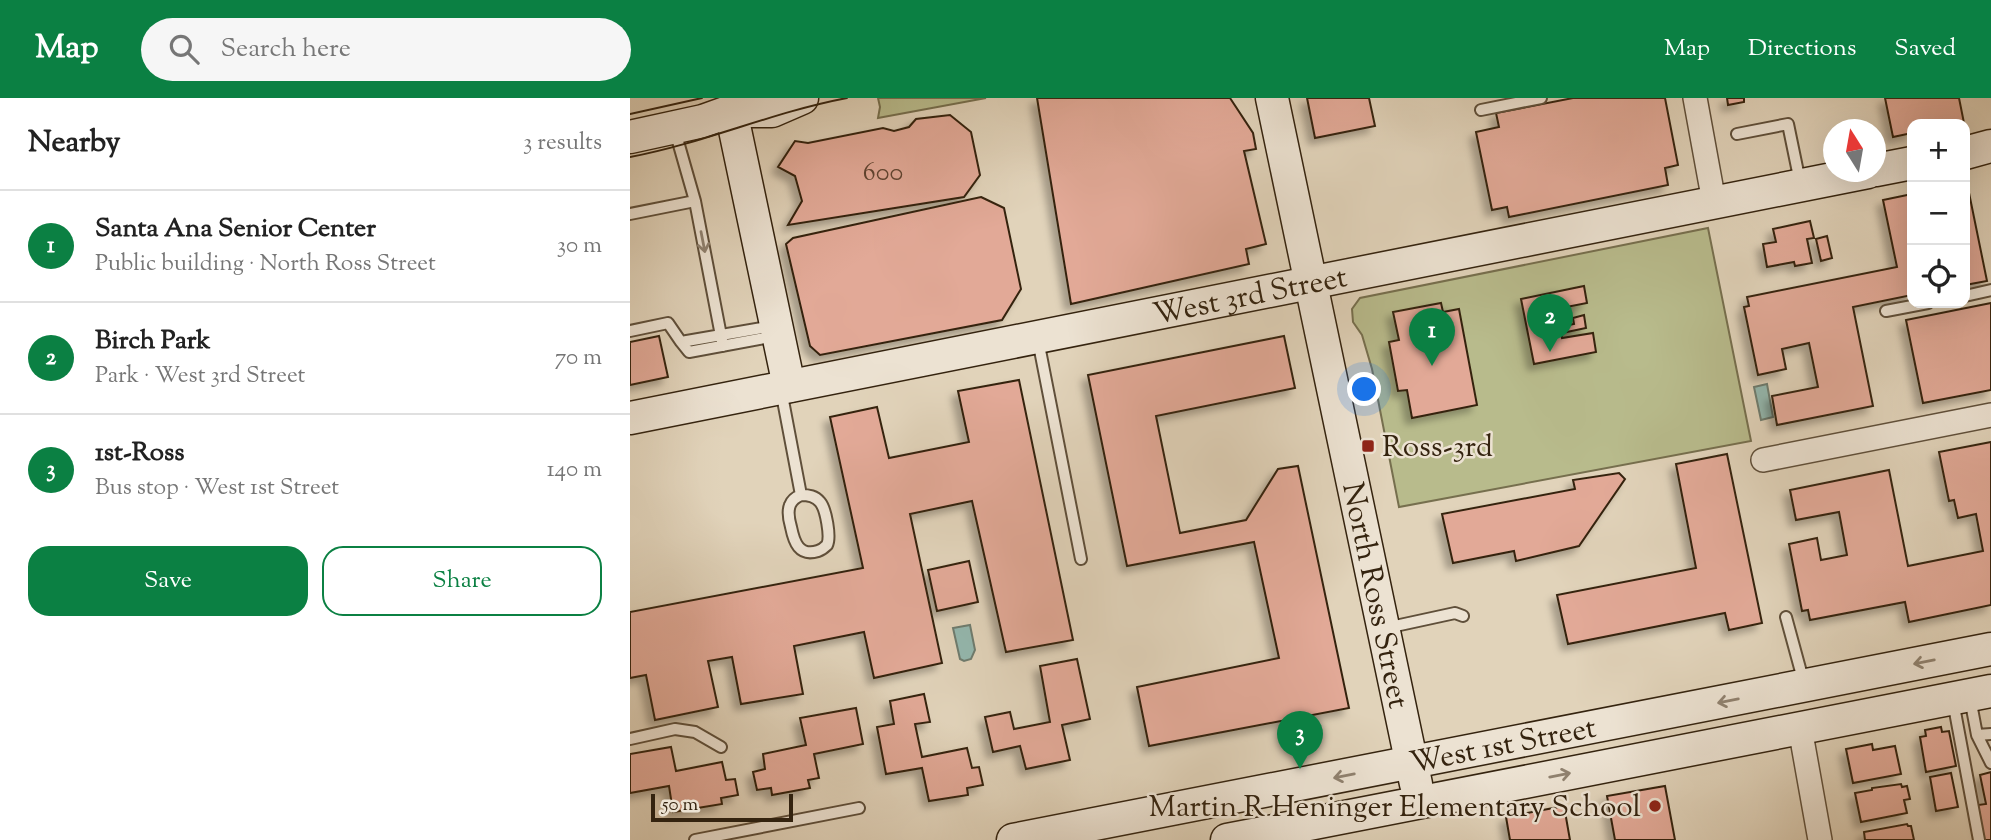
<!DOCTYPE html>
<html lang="en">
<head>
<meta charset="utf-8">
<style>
  :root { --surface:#fff; --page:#f6f6f6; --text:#222; --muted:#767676; --line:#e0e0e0; --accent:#0b8043 }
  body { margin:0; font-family:"Sorts Mill Goudy",serif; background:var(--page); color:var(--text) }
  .controls { position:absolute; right:21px; top:21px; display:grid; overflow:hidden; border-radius:14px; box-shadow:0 7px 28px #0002 }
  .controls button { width:63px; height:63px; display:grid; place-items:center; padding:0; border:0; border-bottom:2px solid var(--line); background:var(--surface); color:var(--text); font:35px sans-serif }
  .compass { position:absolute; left:1193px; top:21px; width:63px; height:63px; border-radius:50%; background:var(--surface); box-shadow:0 7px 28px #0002; rotate:349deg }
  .scale { position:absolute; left:21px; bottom:18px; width:142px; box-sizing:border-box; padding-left:7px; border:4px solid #34230f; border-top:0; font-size:19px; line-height:24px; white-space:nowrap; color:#34230f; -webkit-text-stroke:5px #ece2d2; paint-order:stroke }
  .you { position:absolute; left:735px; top:292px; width:24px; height:24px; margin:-18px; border:5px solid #fff; border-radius:50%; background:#1a73e8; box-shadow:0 0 0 10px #1a73e833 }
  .badge { display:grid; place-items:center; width:46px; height:46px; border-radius:50%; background:var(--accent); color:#fff; font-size:23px; font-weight:700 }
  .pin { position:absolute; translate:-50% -58px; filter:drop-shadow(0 2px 4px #0008) }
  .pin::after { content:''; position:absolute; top:37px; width:24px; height:21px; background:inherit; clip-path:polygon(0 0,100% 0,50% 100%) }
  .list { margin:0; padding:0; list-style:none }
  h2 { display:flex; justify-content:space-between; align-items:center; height:91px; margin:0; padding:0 28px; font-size:30px }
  h2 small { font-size:23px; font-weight:400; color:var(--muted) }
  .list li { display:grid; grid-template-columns:46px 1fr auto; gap:21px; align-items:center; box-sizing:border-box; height:112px; padding:0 28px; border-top:2px solid var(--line) }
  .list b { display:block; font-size:26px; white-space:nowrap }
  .list p { margin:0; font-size:23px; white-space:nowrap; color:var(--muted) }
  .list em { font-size:23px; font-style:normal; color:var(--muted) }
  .actions { display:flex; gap:14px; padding:21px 28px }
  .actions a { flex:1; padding:16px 0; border:2px solid var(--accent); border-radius:21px; text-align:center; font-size:24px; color:var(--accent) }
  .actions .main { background:var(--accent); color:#fff }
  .icon { flex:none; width:38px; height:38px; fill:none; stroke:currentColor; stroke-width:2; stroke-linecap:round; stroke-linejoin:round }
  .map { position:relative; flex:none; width:1361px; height:742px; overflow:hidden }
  header { display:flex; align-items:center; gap:42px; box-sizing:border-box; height:98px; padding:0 35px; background:var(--accent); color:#fff }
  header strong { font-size:33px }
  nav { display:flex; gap:38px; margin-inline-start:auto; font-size:24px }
  .search { width:490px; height:63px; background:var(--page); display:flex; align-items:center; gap:18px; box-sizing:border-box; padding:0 24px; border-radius:38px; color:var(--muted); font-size:26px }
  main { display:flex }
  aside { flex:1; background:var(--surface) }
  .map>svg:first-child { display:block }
  .green { fill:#b8bb8c; stroke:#766f4e; stroke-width:2 }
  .water { fill:#94b8af; stroke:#6e7c6f; stroke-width:2 }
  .building { fill:#e2a997; stroke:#34230f; stroke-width:2; filter:url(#shadow) }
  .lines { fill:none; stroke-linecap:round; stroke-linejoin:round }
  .lane-casing { stroke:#5f4f3a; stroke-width:14 }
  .street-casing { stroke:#5f4f3a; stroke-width:26 }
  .secondary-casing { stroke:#34230f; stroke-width:35 }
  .lane { stroke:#ece2d2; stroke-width:10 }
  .street { stroke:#ece2d2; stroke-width:23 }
  .secondary { stroke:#ece2d2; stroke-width:32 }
  .tram { stroke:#34230f; stroke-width:2 }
  .oneway { stroke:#908270 }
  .poi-dot { fill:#8f2418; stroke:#ece2d2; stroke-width:2.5 }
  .labels { text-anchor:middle; stroke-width:5; stroke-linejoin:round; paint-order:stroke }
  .number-label { font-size:26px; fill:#604431 }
  .street-label { font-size:30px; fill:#34230f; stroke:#ece2d2 }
  .poi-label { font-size:30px; fill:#34230f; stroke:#ece2d2; text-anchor:start }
</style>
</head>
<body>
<header>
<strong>Map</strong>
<div class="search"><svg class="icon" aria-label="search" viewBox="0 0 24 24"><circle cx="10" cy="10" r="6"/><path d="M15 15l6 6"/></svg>Search here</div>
<nav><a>Map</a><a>Directions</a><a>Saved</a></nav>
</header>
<main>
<aside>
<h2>Nearby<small>3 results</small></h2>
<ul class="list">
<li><span class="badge">1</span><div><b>Santa Ana Senior Center</b><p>Public building · North Ross Street</p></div><em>30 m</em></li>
<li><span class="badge">2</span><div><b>Birch Park</b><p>Park · West 3rd Street</p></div><em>70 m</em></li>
<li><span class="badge">3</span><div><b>1st-Ross</b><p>Bus stop · West 1st Street</p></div><em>140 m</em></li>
</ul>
<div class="actions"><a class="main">Save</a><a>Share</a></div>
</aside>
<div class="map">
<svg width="1361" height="742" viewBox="0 0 1361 742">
  <defs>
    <filter id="shadow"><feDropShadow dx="-6" dy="6" stdDeviation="3.5" flood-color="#0004"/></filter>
  </defs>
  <rect width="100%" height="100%" fill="#e1d3ba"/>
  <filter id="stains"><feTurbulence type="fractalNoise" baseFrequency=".00286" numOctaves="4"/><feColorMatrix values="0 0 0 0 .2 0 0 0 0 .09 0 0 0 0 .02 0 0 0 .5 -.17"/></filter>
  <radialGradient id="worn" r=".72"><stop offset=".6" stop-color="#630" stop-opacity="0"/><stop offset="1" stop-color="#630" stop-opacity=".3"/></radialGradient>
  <path class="green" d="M248,0H356L248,20L250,9Z
    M1078,130L1121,343L769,409L742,271L732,237L723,224L722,211L730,200Z"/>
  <path class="water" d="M1137,286L1143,319L1131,322L1124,289Z
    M340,527L345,552L341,561L334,563L330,561L323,530Z"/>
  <path class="building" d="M407,0H600L623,35L626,51L614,53L636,146L616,151L619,166L441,206Z
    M677,0H739L745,28L685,40Z
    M943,0H1035L1048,67L1035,70L1038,87L879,119L877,109L862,112L846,34L869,29L866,15Z
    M1097,0H1114V4L1098,7Z
    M1255,0H1329L1334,25L1282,26V35L1263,39Z
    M320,17L341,34L350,77L334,99L158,127L172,103L165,78L148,69L165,43L178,45L253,30L264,33L279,29L286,21Z
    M1337,85L1357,183L1335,187V86Z
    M1282,96V197L1223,209L1243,308L1147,327L1142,298L1188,289L1179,245L1152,251L1156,271L1128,277L1114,209L1119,208L1117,199L1267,169L1253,102Z
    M351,99L374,110L391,191L372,222L190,257L180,248L156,146L163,140Z
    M1180,123L1184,140L1177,141L1182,165L1165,168L1164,164L1137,169L1133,146L1146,144L1143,131Z
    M1197,138L1202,160L1191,163L1186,141Z
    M954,188L957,205L926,211L932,240L963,235L966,254L904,266L891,201Z
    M811,205L813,214L829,211L847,307L782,320L777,292L768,293L759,244L769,242L763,214Z
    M1361,205V292L1293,305L1276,222Z
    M927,211H931L934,228L944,226L943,220L954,217L956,230L932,235Z
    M29,238L38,279L0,287V244Z
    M654,238L665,290L526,318L550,435L616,422L648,371L668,368L719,610L519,648L507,589L649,560L624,444L497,468L458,277Z
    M389,282L443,542L376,554L342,403L280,416L312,565L244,580L234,534L164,548L173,596L111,606L102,559L78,563L88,609L25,622L16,577L0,580V514L233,470L200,319L247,309L259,360L339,344L328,293Z
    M1361,344V507L1279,524L1275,504L1180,522L1178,512L1172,513L1159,446L1187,440L1191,462L1217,457L1209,414L1166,422L1160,392L1259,372L1278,468L1353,453L1346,416L1328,420L1324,402L1319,403L1309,354Z
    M1097,356L1132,525L1099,532L1095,515L938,546L927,497L1066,470L1046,366Z
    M989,375L995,381L949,448L886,463L884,453L823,465L812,416L945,391L943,382Z
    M339,463L348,504L307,513L298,472Z
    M447,561L460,621L432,627L440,662L396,671L390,648L363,654L355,619L380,614L384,631L420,624L410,568Z
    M294,596L300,624L285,626L292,659L337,650L342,670L349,669L353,687L337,690L338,697L299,703L292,670L256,676L247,629L264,626L260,603Z
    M226,610L233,646L184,656L189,680L178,682L180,690L142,697L141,690L127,692L123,674L135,671L133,656L176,647L170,620Z
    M1311,629L1312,634L1319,633L1326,668L1296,674L1290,639L1296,638L1295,632Z
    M1242,646L1243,652L1265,648L1271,676L1223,685L1216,651Z
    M41,649L46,673L92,664L96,682L105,681L108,697L91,700L92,706L43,714L39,688L0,695V656Z
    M1361,674V742H1354L1348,707L1356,706L1350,677Z
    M1321,675L1328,709L1306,713L1300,679Z
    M1271,686L1272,689L1277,688L1280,701L1274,702L1277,715L1231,724L1225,695L1242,692V690Z
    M1035,688L1045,742H985L977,698Z
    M934,708L940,742H880L876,719Z
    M1277,726L1278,728H1281L1284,742H1235L1234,734Z"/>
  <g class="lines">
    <defs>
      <path id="lane" d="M851,12L911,0
        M45,33L65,103L93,248
        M1107,36L1158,26L1170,84
        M0,116L65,103
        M1335,198L1361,192
        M1256,213L1298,205
        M143,228L51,244L59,254L145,238
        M0,233L38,225L51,244
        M408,242L451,461
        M151,292L171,397
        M171,397C179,397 185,398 190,404C196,411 201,439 197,447C195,449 191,452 188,453C169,459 164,444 161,429C159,422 157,414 160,407C162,402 166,399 171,397Z
        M1156,519L1174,585
        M756,530L825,515L833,518
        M1340,600L1347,637L1361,636
        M1323,603L1349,742
        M1347,637L1361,665
        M0,641L45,631L65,634L91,649
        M65,742L229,710"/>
      <path id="street" d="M1065,0L1084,104
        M1133,362L1361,317
        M1170,630L1190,742"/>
      <g id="secondary">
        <path id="s1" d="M642,0L786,686"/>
        <path d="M101,13L159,288"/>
        <path d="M101,13H142L172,0"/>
        <path d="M0,39L73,23L101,13L117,1"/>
        <path d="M1335,55L1361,48"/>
        <path d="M1246,72L1282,65"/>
        <path id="s2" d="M0,320L1238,74"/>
        <path id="s3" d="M383,742L1361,551"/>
        <path d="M597,742L1361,593"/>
      </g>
    </defs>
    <use href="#lane" class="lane-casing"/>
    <use href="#street" class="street-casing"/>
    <use href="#secondary" class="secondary-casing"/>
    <use href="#lane" class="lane"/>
    <use href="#street" class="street"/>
    <use href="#secondary" class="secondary"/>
    <path class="tram" d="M0,16L72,0
      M0,59C74,45 143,14 217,0"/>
  </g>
  <defs><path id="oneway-shaft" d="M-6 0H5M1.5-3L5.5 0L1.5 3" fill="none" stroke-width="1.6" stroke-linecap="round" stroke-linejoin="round" transform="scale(1.75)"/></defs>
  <g class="oneway">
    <use href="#oneway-shaft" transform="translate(73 144) rotate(79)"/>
    <use href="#oneway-shaft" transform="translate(1294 564) rotate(169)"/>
    <use href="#oneway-shaft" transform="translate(1098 603) rotate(169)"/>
    <use href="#oneway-shaft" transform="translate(930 677) rotate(-11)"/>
    <use href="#oneway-shaft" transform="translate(714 678) rotate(169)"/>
  </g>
  <g class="poi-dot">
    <rect x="731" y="341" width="14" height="14" rx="3.5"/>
    <circle cx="1025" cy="708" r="7"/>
  </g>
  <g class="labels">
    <g class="number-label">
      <text x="253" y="82">600</text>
    </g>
    <g class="street-label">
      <text dy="10" stroke="none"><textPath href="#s2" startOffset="632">West 3rd Street</textPath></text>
      <text dy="10" stroke="none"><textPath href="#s1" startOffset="508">North Ross Street</textPath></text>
      <text dy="10" stroke="none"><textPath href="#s3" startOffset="499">West 1st Street</textPath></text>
    </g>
    <g class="poi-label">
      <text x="752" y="358">Ross-3rd</text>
      <text x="1011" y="718" text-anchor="end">Martin R Heninger Elementary School</text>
    </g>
  </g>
  <rect width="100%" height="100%" filter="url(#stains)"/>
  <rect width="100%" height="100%" fill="url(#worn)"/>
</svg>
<div class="controls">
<button>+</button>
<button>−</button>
<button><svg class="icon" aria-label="locate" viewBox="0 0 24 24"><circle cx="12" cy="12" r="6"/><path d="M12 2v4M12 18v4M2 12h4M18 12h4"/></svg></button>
</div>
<svg class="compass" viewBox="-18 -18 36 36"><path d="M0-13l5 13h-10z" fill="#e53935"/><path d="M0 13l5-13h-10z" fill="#767676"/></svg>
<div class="scale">50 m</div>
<div class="you"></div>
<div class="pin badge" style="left:802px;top:268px">1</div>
<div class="pin badge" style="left:920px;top:254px">2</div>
<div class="pin badge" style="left:670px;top:671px">3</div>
</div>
</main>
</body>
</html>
